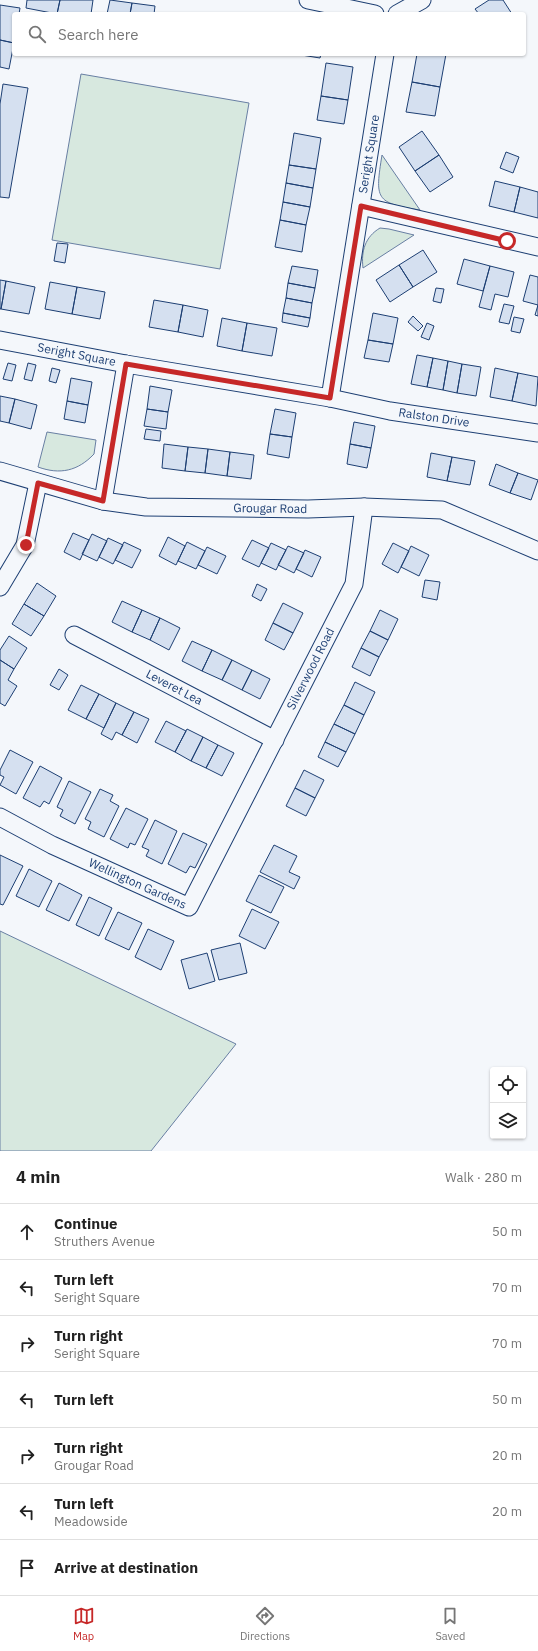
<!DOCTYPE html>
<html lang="en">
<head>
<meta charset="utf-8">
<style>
  :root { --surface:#fff; --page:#f6f6f6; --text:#222; --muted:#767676; --line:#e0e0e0; --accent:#c62828 }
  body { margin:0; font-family:"IBM Plex Sans",sans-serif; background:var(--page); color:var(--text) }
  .controls { position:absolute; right:12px; bottom:12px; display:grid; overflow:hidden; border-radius:4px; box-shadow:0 1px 3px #0004 }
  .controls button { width:36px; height:36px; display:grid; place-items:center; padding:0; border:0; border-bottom:1px solid var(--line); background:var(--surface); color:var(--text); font:20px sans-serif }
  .stop { position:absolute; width:12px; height:12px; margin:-9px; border:3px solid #c62828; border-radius:50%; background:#fff }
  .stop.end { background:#c62828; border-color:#fff; box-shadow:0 1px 4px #0008 }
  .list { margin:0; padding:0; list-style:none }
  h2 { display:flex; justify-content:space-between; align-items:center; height:52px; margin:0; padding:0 16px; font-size:17px }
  h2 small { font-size:13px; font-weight:400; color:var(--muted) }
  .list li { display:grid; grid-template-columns:26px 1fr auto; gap:12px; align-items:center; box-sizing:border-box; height:56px; padding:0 16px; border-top:1px solid var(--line) }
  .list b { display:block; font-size:15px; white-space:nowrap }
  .list p { margin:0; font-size:13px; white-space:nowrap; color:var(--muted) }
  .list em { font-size:13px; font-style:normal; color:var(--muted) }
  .icon { flex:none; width:22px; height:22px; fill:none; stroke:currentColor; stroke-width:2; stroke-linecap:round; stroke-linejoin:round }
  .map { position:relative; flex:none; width:538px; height:1151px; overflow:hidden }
  .search { position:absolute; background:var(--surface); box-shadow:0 1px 3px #0004; left:12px; right:12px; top:12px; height:44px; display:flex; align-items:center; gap:10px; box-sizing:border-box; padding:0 14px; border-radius:4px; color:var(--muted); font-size:15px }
  .sheet { height:444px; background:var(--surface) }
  nav { display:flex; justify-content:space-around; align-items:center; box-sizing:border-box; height:56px; border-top:1px solid var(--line); background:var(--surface); font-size:11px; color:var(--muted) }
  nav a { display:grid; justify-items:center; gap:2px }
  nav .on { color:var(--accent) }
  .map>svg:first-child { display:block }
  .green { fill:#d7e8df; stroke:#687fa3 }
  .building { fill:#d5e0f0; stroke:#1d3f73 }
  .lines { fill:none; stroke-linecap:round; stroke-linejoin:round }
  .minor-casing { stroke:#1d3f73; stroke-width:19 }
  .minor { stroke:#f4f7fb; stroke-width:17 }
  .route { stroke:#c62828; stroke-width:5 }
  .labels { text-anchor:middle; stroke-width:3; stroke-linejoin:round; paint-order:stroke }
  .street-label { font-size:12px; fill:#1d3f73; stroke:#f4f7fb }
</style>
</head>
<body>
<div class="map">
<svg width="538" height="1151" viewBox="0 0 538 1151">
  <rect width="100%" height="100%" fill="#f4f7fb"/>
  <path class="green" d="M81,74L249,103L220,269L52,240Z
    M382,155L420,210C375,203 375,199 382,155Z
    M380,228L389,229L414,235L363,268C361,251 365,237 380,228Z
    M47,432L96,440L94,454C78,471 60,475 38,467Z
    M0,931L236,1044L151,1151H0Z"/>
  <path class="building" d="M27,0H60L57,14L26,8Z
    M60,0H93L91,14H57Z
    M110,0L132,3L130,14H107Z
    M489,0H503L512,14H479L475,9Z
    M132,3L155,6L154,14H130Z
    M0,5L20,8L19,14H14V43L0,40Z
    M0,40L14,43L9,69L0,67Z
    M295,54H321L320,58Z
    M417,54H446L440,87L412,82Z
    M326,63L353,67L348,100L321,96Z
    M412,82L440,87L435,116L406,112Z
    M3,84L28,88L9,198L0,197V104Z
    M321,96L348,100L344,124L317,120Z
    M422,131L439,155L415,171L399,147Z
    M294,133L321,138L316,169L289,165Z
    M506,152L519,157L513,173L500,168Z
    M439,155L453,177L430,192L415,171Z
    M289,165L316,169L313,188L286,183Z
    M495,181L520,187L514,212L489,206Z
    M286,183L313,188L310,207L283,202Z
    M520,187L538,192V218L514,212Z
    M283,202L310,207L306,225L280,220Z
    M280,220L306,225L302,252L275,247Z
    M57,243L68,244L65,263L54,261Z
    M423,250L437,272L413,287L399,265Z
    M464,259L490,266L483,291L457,284Z
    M399,265L413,287L390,302L376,280Z
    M292,266L318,270L315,288L288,283Z
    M490,266L514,272L508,297L495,294L491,310L479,307Z
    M530,275L538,277V316L535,315L538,305L523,301Z
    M0,280L6,281L1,309H0Z
    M6,281L35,287L29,314L1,309Z
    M50,282L77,287L72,314L45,309Z
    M288,283L315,288L312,303L286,298Z
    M77,287L105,292L100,319L72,314Z
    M436,288L444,289L441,303L433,301Z
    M286,298L312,303L310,318L283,313Z
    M154,300L183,305L178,332L149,327Z
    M504,304L514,306L509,324L499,322Z
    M183,305L208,310L203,337L178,332Z
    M283,313L310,318L308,327L282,322Z
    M373,313L398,318L393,344L368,340Z
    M413,316L423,326L418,331L408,322Z
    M514,317L524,319L520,333L511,331Z
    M222,318L247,323L242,351L217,346Z
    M247,323L277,328L272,356L242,351Z
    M427,323L434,326L429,340L421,337Z
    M368,340L393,344L389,362L364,358Z
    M417,355L433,358L427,387L411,384Z
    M433,358L448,361L443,390L427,387Z
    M448,361L462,364L457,393L443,390Z
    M8,363L16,365L12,381L3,379Z
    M28,363L36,365L32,381L24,379Z
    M462,364L481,367L476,396L457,393Z
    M52,368L60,370L56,383L49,381Z
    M495,368L518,373L512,401L490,397Z
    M518,373L538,377L536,406L512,401Z
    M71,378L92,382L88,405L67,401Z
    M150,386L172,390L168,412L147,409Z
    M0,396L15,399L9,423L0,421Z
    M15,399L37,405L31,429L9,423Z
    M67,401L88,405L85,423L64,419Z
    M147,409L168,412L166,429L144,426Z
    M275,409L296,413L292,437L270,434Z
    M354,422L375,426L371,448L350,444Z
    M146,429L161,431L160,441L144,439Z
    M270,434L292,437L289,458L267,454Z
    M164,444L188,447L185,471L162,468Z
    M350,444L371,448L367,468L347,464Z
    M188,447L208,449L205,473L185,471Z
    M208,449L230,452L227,476L205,473Z
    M230,452L254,455L251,479L227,476Z
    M431,453L452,457L447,481L427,477Z
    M452,457L475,461L470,485L447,481Z
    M496,464L518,473L510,493L489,485Z
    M518,473L538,480L531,500L510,493Z
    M73,533L89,540L80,560L64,552Z
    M92,534L107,541L97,561L82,554Z
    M168,537L185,546L176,565L159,556Z
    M108,538L123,545L113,564L99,557Z
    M252,540L269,548L259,567L242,559Z
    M124,542L141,550L132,568L115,560Z
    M187,542L205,551L196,569L178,561Z
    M271,543L286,550L276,570L261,563Z
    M393,543L409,551L398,573L382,564Z
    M288,546L304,553L294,573L278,565Z
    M411,546L429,555L419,576L401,567Z
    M207,547L226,556L217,574L198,565Z
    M305,550L321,557L312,577L296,569Z
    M425,580L440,582L437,600L422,597Z
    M37,583L56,596L44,616L24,604Z
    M257,584L267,589L261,601L252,596Z
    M122,601L142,610L132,632L112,622Z
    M283,603L303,613L293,633L273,623Z
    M24,604L44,616L31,636L12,624Z
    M142,610L160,618L150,640L132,632Z
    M380,610L398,619L388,640L370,631Z
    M160,618L180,628L169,650L150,640Z
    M273,623L293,633L284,650L265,640Z
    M370,631L388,640L379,657L361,648Z
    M9,636L27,648L14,669L0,660V650Z
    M192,641L212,650L202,671L182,661Z
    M361,648L379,657L370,676L352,667Z
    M212,650L232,660L222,680L202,671Z
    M0,660L14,669L8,680L17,686L5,706L0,703Z
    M232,660L252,670L242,690L222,680Z
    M59,669L68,675L59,690L50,685Z
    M252,670L270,679L260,699L242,690Z
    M355,682L375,692L364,715L344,705Z
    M81,685L99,694L86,719L68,710Z
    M99,694L116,703L104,728L86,719Z
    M116,703L134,712L122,735L116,732L112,740L101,734Z
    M344,705L364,715L355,734L334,724Z
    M134,712L149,719L137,743L122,735Z
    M166,721L186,731L175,752L155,742Z
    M334,724L355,734L346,752L325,742Z
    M187,729L203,737L191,761L175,752Z
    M203,737L218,745L206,768L191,761Z
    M325,742L346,752L338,767L318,757Z
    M218,745L234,753L222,776L206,768Z
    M10,750L33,762L16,794L0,785L4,777L0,775V770Z
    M40,766L62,778L49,804L44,801L40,807L23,798Z
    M304,770L324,780L315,798L295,788Z
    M69,781L91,792L75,824L60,816L63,810L57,807Z
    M295,788L315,798L306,816L286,806Z
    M100,789L113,795L110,801L119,806L104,837L88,829L91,822L85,819Z
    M126,808L148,819L135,845L130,843L128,848L110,839Z
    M155,820L177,831L162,864L146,856L149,850L142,847Z
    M183,833L207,844L195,868L190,866L186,873L168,864Z
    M274,845L297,856L289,872L300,877L294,889L260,872Z
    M0,855L23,866L3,905L0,904Z
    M29,869L52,881L39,907L16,896Z
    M259,875L284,887L271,913L246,901Z
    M59,883L82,895L69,921L46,910Z
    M89,897L112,908L99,936L76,925Z
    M252,909L279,922L265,949L239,936Z
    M118,912L142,923L129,950L105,939Z
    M148,929L174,941L161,970L135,957Z
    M240,943L247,973L219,980L211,950Z
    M207,953L215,981L189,989L181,960Z"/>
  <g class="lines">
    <defs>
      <g id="minor">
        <path d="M308,0L375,14"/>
        <path d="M397,14L422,0"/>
        <path d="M361,206L538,247"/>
        <path id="s1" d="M0,340L126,364L330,398L390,411L538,433"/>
        <path id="s2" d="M330,398L385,54"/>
        <path id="s3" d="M0,471L103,501L146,507L308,509L364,507L442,510L538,551"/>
        <path d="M103,501L126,364"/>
        <path d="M0,587L25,545L38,483"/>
        <path id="s4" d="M74,635L275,740"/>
        <path id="s5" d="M0,817L52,845L189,907L354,584L364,507"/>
      </g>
    </defs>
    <use href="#minor" class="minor-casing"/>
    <use href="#minor" class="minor"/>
  </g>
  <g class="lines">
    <path class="route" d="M26,545L38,483L103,501L126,364L330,398L361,206L507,241"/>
  </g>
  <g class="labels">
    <g class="street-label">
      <text dy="4" stroke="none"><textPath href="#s2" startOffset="247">Seright Square</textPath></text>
      <text dy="4" stroke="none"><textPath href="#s1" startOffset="78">Seright Square</textPath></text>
      <text dy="4" stroke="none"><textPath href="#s1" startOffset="441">Ralston Drive</textPath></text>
      <text dy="4" stroke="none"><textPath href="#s3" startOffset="275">Grougar Road</textPath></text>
      <text dy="4" stroke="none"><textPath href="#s5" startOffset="477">Silverwood Road</textPath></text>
      <text dy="4" stroke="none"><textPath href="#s4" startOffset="113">Leveret Lea</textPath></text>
      <text dy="4" stroke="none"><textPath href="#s5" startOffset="153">Wellington Gardens</textPath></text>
    </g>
  </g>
</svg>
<div class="controls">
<button><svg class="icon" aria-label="locate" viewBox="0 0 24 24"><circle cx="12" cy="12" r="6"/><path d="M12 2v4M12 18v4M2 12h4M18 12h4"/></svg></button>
<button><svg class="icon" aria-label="layers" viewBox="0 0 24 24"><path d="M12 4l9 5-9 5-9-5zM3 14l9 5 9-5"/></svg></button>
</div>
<div class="stop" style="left:507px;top:241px"></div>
<div class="stop end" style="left:26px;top:545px"></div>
<div class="search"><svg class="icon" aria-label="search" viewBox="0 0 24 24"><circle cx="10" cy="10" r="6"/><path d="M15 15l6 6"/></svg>Search here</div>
</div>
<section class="sheet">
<h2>4 min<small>Walk · 280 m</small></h2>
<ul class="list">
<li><svg class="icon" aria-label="ahead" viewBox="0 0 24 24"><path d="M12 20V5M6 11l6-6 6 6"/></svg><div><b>Continue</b><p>Struthers Avenue</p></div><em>50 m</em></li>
<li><svg class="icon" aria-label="left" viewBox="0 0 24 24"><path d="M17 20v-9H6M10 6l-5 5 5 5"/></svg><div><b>Turn left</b><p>Seright Square</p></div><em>70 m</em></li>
<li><svg class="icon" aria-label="right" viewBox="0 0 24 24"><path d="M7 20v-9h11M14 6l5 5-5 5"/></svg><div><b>Turn right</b><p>Seright Square</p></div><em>70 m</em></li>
<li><svg class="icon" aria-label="left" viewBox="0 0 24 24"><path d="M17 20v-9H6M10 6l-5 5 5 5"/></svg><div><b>Turn left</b></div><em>50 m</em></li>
<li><svg class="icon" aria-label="right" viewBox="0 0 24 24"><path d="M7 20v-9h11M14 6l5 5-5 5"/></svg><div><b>Turn right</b><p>Grougar Road</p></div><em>20 m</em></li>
<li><svg class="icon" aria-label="left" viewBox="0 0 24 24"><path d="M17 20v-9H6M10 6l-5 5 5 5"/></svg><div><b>Turn left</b><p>Meadowside</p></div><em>20 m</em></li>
<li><svg class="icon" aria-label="arrive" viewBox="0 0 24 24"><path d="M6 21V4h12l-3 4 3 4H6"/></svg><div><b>Arrive at destination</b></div></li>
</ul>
</section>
<nav>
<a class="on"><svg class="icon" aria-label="map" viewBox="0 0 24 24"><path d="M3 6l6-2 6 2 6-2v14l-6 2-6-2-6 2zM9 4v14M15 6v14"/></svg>Map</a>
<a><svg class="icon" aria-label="directions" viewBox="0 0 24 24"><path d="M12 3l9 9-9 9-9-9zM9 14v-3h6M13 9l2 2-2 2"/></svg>Directions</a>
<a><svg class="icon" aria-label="saved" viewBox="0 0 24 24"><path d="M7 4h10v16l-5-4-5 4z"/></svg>Saved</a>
</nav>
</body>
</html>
